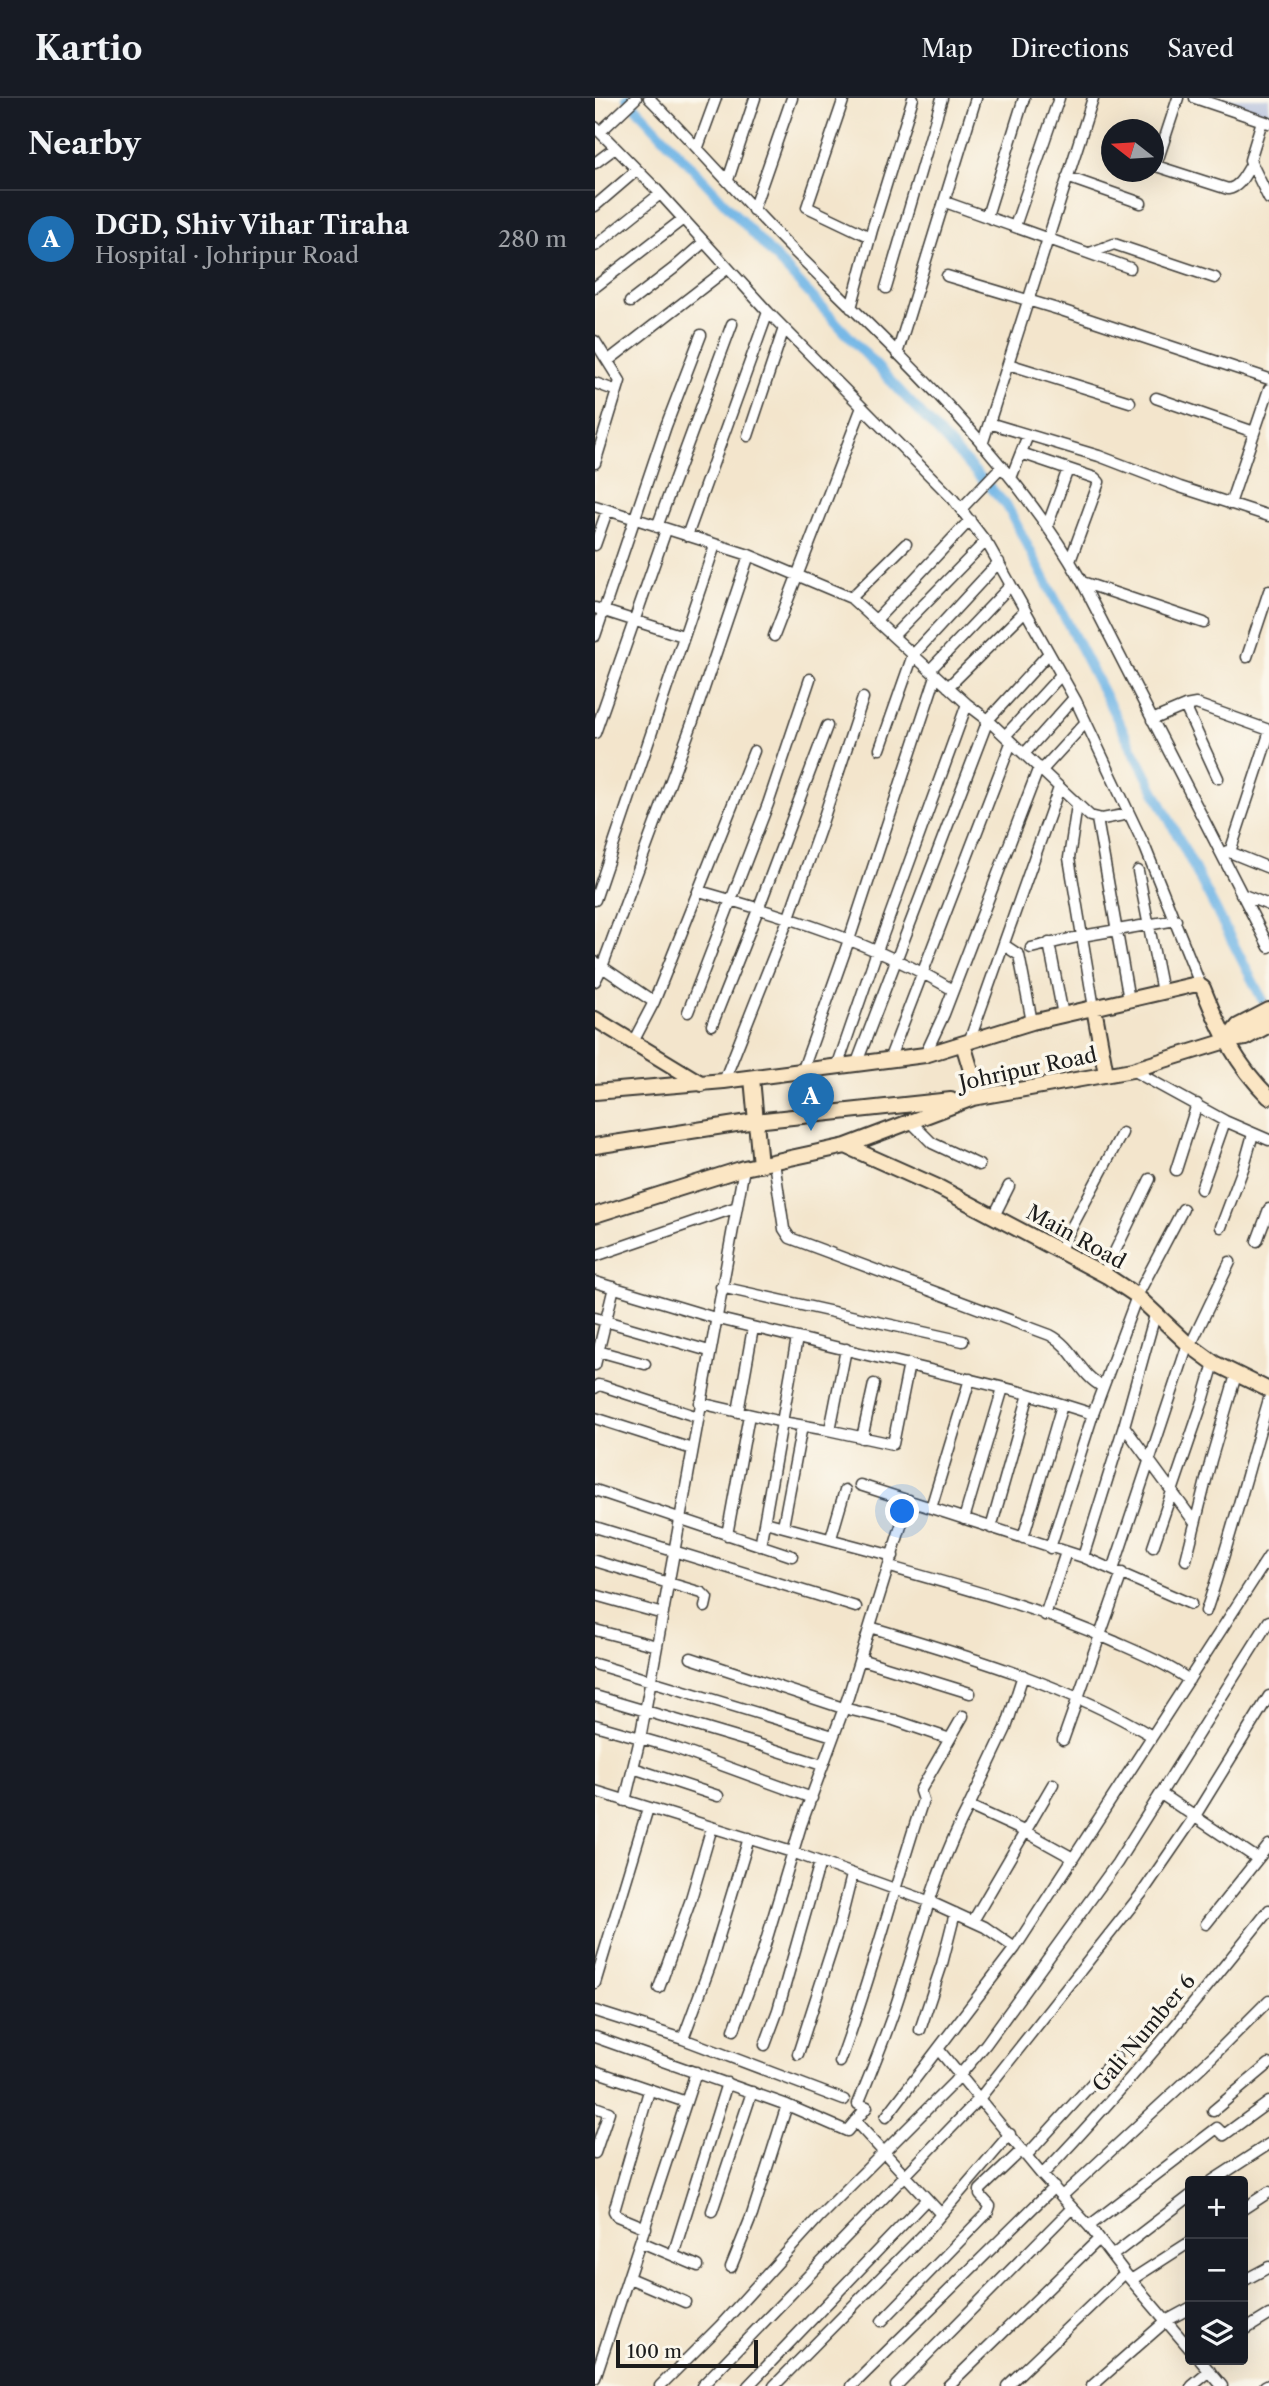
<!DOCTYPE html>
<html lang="en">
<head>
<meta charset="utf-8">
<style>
  :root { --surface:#171b24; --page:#20242c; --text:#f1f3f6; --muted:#9ea1a6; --line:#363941; --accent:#1f6fb2 }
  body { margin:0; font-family:"Libre Caslon Text",serif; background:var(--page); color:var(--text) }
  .controls { position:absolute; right:21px; bottom:21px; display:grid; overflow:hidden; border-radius:7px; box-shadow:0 7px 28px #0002 }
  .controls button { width:63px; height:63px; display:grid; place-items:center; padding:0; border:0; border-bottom:2px solid var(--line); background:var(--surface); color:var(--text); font:35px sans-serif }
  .compass { position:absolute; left:506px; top:21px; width:63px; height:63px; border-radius:50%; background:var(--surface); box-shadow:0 7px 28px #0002; rotate:287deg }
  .scale { position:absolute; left:21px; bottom:18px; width:142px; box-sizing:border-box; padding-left:7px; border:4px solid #1c1c1c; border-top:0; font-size:19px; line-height:24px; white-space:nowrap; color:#1c1c1c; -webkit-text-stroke:5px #fbf7ec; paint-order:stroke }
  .you { position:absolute; left:308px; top:1414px; width:24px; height:24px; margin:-18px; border:5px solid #fff; border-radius:50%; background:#1a73e8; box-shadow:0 0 0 10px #1a73e833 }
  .badge { display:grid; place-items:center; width:46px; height:46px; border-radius:50%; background:var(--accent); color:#fff; font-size:23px; font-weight:700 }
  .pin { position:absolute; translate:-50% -58px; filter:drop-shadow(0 2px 4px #0008) }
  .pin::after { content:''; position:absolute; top:37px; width:24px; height:21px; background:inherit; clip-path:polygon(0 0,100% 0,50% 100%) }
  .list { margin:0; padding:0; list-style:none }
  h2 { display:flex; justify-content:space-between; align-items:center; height:91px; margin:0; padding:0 28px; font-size:30px }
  h2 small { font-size:23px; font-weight:400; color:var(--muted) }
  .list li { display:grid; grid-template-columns:46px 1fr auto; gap:21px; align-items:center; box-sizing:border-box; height:98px; padding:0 28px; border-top:2px solid var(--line) }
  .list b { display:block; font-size:26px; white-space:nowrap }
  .list p { margin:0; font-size:23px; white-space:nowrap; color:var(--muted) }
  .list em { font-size:23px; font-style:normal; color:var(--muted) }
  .icon { flex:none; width:38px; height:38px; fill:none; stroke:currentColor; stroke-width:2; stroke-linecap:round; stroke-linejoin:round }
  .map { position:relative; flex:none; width:674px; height:2288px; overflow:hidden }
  header { display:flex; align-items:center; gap:42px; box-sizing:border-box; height:98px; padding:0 35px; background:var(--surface); border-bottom:2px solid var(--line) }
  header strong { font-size:33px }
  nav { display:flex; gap:38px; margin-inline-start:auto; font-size:24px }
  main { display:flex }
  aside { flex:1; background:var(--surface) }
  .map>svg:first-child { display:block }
  .industrial { fill:#bac4de }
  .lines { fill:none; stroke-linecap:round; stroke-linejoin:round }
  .canal { stroke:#6fb5e6; stroke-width:10 }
  .street-casing { stroke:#3c3a36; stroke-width:13 }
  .secondary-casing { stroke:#3c3a36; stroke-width:18 }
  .street { stroke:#fff; stroke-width:10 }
  .secondary { stroke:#fbe6c4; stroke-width:14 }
  .labels { text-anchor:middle; stroke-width:7; stroke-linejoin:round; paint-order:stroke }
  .street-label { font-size:21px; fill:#1c1c1c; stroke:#fbf7ec }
</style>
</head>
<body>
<header>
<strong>Kartio</strong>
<nav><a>Map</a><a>Directions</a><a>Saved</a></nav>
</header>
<main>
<aside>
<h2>Nearby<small></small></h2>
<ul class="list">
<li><span class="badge">A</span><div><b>DGD, Shiv Vihar Tiraha</b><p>Hospital · Johripur Road</p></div><em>280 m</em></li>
</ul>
</aside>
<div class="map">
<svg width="674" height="2288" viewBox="0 0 674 2288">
  <rect width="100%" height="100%" fill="#fbf7ec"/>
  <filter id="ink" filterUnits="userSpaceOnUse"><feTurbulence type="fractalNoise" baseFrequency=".0143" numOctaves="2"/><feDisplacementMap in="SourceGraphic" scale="14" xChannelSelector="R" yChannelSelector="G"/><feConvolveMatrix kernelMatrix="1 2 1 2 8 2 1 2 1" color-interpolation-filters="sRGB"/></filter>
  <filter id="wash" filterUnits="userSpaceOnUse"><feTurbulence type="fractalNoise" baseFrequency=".00686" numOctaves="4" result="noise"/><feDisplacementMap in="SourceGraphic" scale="28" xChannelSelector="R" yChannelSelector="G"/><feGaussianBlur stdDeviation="1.57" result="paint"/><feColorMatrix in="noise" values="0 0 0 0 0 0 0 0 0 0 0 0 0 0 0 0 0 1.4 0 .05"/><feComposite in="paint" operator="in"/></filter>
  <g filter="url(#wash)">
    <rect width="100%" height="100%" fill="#f3e5cc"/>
    <path class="industrial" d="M612,0H674V21Z"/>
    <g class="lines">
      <path class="canal" d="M32,0L412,408L667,901"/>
    </g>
  </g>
  <g filter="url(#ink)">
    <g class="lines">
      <defs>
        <path id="street" d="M54,0C103,49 148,102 197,151C299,252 417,359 487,484L674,849
          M249,0L212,109L275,139
          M600,0L674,25
          M667,23L655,62L674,101
          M0,29L61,91L173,214L358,401L394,448L481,603L550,749L605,886
          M5,34L41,0
          M103,49L121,0
          M0,65L20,50
          M558,67L633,91C645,89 650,76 656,67
          M561,67L583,0
          M472,79L546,105
          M133,82L160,0
          M350,104L535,170
          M0,108L42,72
          M158,112L197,0
          M392,118L429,0
          M420,128L464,0
          M0,148L65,96
          M495,155L519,146L620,180
          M352,178L469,213L674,281
          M0,189L88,121
          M291,190L347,0
          M35,204L78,171L109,144
          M256,210L277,132L318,0
          M0,243L25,283L0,365
          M302,256L381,0
          M14,262L133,170
          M413,266L535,304
          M0,285L22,293
          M561,300L659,334
          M394,325L504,358L585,389L674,418
          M153,338L189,230
          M387,347L498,0
          M426,355L500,380L504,384L475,463
          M416,380L433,337
          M635,406L674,291
          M0,408L154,457L256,500L372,606L393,622L495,718L507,721L534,716
          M366,411L407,368
          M62,429L137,226
          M452,429L473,371
          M92,438L173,214
          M0,447L12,413
          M487,484L609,525
          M256,500L311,446
          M0,510L88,538
          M281,522L375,422
          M0,538L71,328L106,237
          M179,538L267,309
          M298,538L391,443
          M652,559L674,493
          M335,572L416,487
          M353,589L430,513
          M590,608L623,680
          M557,622L590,608L601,606L674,632
          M0,635L71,432
          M410,638L466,577
          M285,651L318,557L404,464
          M429,656L479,600
          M447,672L491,624
          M482,707L474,760L499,910
          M502,721L534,902
          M632,753L674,770
          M635,754L674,636
          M543,773L567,894
          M104,793C192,818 279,845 358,892
          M646,796L674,807
          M0,802L120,447
          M454,845L468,917
          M409,847L424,857L437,924
          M436,850L487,838L581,822
          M0,864L59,904
          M0,883L7,869L98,623L154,457
          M93,914L173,706L215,581
          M117,927L164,809L232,628
          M38,944L59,904L159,653
          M374,944L464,690
          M330,957L349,916L444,669
          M294,962L416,645
          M261,967L393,622L454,555
          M242,969L282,853L372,606
          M537,972L630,1023L674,1042
          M207,974L254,842L341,578
          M129,983L194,819L225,731L268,600
          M316,1024L337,1045L384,1067
          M179,1064L189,1131L195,1140L455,1237C479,1249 484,1277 508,1289
          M581,1072L602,1006
          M606,1091L630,1023
          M399,1118L414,1088
          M626,1129L649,1068L658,1036
          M662,1143L674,1111
          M464,1153L527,1035
          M0,1158L142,1109
          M509,1176L555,1081
          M0,1184L120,1220L434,1296L498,1316
          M126,1189L368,1243
          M0,1220L114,1253
          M595,1248L635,1164
          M3,1253L50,1266
          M0,1267L19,1189
          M0,1290L3,1287L8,1288L103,1319
          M105,1305L187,1324L233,1332L236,1327L251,1251
          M143,1314L158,1230
          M0,1320L97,1351
          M529,1328L600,1425
          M233,1332L298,1346L314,1266
          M267,1340L279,1286
          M265,1387L488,1459L596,1506
          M0,1392L197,1458
          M336,1410L375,1281
          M369,1421L408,1290
          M170,1424L298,1458
          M188,1428L207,1328
          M0,1429L261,1509
          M396,1430L434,1296
          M132,1437L154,1317
          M236,1440L250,1392
          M428,1440L467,1307
          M165,1448L202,1240
          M558,1449L608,1303L619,1265
          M455,1450L498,1316L542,1198L588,1111
          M488,1459L529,1328L560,1217
          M591,1462L616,1362L641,1277
          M0,1463L107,1495L112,1500L110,1509
          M295,1469C370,1490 447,1511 518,1543C545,1555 570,1565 594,1582
          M518,1472L593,1246
          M0,1497L68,1516
          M611,1513C635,1443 653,1372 674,1301
          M450,1517L471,1454
          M275,1529C372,1558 470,1586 557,1638
          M0,1532L62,1548
          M96,1560L248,1610L299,1622L355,1641
          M265,1561L375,1595
          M0,1566L238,1638
          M428,1577L411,1630L374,1708L431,1734L478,1760
          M0,1598L159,1645L227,1667
          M0,1627L80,1650L217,1700
          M468,1642L527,1475
          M38,1670L123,1698
          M0,1693L197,1754L333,1803L390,1829L420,1850
          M566,1696L663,1761
          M30,1703L45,1641L62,1548L149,1070
          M378,1823L458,1686
          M611,1826L674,1747
          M0,1885L53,1710
          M64,1890L95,1804L117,1729
          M0,1913L88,1941L249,2002
          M139,1932L168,1853L206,1727L253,1599L314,1402
          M325,1932L347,1866L360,1815
          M0,1939L192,2007L252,2033L272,2009L263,2006C278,1969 293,1933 305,1895C326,1831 342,1768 374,1708
          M88,1941L115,1868L154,1740
          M170,1947L183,1912L225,1764
          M343,1951L447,2077L494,2128L530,2175L595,2251
          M203,1956L244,1829L257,1777
          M245,1964C277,1878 299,1789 328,1702L325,1693L368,1618
          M0,1973L91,2004
          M0,2009L14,2014L0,2055
          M618,2013L674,1966
          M291,2019L420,1850L674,1458
          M260,2023L346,2116
          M431,2058L521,1959
          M447,2077C528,1993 602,1903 674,1812
          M617,2083L674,2046
          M467,2098L618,1958L674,1902
          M648,2111L674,2094
          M117,2113L157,1994
          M494,2128L622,2030L629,2037L674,2004
          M51,2130L22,2118L19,2113L54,1993
          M46,2144L103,2168
          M78,2157L132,1985
          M518,2157L595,2098
          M136,2169L157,2117L192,2007
          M34,2180L90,2204
          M536,2182L595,2144
          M648,2183L674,2169
          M287,2223L393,2114L395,2108L385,2097V2092L427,2052
          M648,2233L674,2217
          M605,2262L627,2288
          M0,2280L101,1974
          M65,2288L125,2228L224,2119L359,1984L391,1946L522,1765L674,1523
          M107,2288L384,2001L547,1795L600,1718L674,1598
          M153,2288L332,2101
          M179,2288L330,2135L415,2036
          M257,2288L459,2089
          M301,2288L477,2110
          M353,2288L504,2141
          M412,2288L530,2175
          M497,2288L571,2223L595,2210
          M597,2288L615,2273
          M670,2288L674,2286"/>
        <path id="secondary" d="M499,910L511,976
          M0,921L107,986
          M631,943L643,928L674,912
          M368,946L384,999
          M157,980L165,1067
          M0,994L129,983L330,957L437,924L602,886L608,890C625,933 641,966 674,999
          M0,1048L160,1023L356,1002
          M251,1048L345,1090L512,1178L542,1198L593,1246L619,1265L674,1292
          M0,1117L149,1070L251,1048L378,1000L537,972L631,943L650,940L674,927"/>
      </defs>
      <use href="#street" class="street-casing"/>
      <use href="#secondary" class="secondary-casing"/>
      <use href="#street" class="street"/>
      <use href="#secondary" class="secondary"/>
    </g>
  </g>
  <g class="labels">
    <g class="street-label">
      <text transform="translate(433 971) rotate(-12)" y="7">Johripur Road</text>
      <text transform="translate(481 1139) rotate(29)" y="7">Main Road</text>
      <text transform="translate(549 1935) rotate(-50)" y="7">Gali Number 6</text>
    </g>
  </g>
</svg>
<div class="controls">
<button>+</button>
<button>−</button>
<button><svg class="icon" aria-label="layers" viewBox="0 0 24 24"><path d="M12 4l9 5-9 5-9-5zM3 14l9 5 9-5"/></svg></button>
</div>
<svg class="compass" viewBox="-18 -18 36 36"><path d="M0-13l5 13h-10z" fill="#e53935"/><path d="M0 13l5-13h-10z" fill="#9ea1a6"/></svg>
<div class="scale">100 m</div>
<div class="you"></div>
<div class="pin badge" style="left:216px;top:1033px">A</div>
</div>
</main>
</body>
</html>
